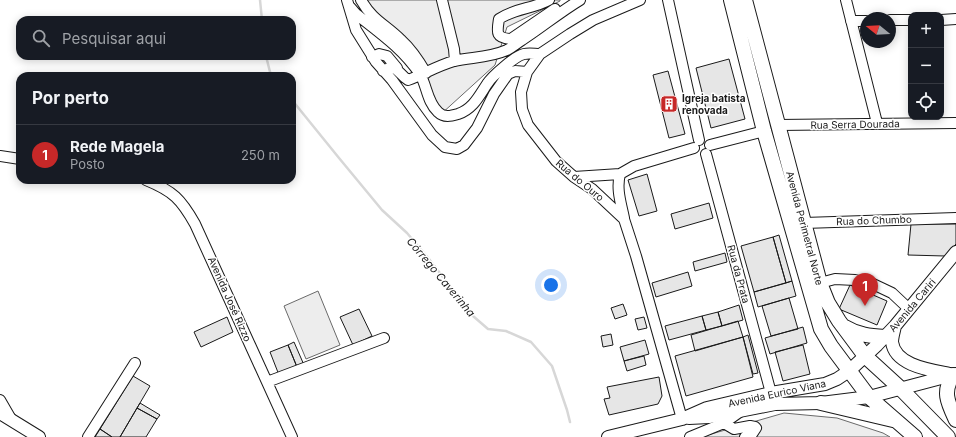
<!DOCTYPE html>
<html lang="pt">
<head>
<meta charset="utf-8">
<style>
  :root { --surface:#171b24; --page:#242831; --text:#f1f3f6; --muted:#9ea1a6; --line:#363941; --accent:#c62828 }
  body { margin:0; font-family:Inter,sans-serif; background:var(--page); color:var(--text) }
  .controls { position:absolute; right:12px; top:12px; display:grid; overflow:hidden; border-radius:8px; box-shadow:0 2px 10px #0003 }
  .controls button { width:36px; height:36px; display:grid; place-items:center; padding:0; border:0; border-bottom:1px solid var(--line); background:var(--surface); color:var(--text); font:20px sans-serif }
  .compass { position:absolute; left:860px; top:12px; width:36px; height:36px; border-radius:50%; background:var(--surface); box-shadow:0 2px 10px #0003; rotate:288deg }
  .you { position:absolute; left:551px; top:285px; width:14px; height:14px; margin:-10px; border:3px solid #fff; border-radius:50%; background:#1a73e8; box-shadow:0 0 0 6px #1a73e833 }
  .badge { display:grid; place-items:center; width:26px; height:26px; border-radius:50%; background:var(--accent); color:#fff; font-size:13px; font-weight:700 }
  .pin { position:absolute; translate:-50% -33px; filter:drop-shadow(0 1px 2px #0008) }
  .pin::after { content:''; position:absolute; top:21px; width:14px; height:12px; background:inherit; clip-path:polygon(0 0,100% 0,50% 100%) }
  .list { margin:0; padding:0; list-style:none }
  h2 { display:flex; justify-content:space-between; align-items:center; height:52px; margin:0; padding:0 16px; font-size:17px }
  h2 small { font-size:13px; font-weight:400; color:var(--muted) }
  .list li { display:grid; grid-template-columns:26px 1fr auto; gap:12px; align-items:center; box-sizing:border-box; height:60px; padding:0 16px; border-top:1px solid var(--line) }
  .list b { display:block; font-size:15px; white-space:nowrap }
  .list p { margin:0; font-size:13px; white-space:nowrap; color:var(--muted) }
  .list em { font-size:13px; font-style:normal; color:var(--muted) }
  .icon { flex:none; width:22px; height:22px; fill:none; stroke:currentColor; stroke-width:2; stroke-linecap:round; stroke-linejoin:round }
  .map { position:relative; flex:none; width:956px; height:437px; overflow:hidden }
  .search { position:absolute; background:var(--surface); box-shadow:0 2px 10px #0003; left:16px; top:16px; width:280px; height:44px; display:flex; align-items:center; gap:10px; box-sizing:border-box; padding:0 14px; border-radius:12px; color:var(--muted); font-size:15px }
  .panel { position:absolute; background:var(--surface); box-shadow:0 2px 10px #0003; left:16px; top:72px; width:280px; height:112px; border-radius:12px }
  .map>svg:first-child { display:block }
  .built { fill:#ededed; stroke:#6a6a6a }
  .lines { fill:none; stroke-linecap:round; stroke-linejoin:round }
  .stream { stroke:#d7d7d7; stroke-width:2.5 }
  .building { fill:#e6e6e6; stroke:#1a1a1a }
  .minor-casing { stroke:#1a1a1a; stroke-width:12 }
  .major-casing { stroke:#1a1a1a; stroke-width:14 }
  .highway-casing { stroke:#1a1a1a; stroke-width:16 }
  .minor { stroke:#fff; stroke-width:10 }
  .major { stroke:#fff; stroke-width:12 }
  .highway { stroke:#fff; stroke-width:14 }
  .labels { text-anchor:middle; stroke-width:3; stroke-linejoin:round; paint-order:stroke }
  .poi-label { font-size:10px; font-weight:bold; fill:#1a1a1a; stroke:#fff; text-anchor:start }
  .street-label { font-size:10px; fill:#1a1a1a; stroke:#fff }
  .water-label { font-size:11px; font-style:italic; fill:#1a1a1a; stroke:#fff }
</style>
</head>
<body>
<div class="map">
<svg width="956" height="437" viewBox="0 0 956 437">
  <rect width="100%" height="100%" fill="#fff"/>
  <path class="built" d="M358,0H560V1L507,27L495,65L440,115L420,83L397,51L362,23Z
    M318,291L340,345L306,359L284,306Z
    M784,413L837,418L883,433L890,437H701Z"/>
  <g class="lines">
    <path class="stream" d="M260,0L262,20
      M266,56L270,72L273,76
      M292,100L339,158L382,210L407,233L429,259L473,316L488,329L506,331L531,342L552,366L567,410L570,422"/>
  </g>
  <path class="building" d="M729,59L745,119L711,128L696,68Z
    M668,71L685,134L669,138L653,75Z
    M647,174L657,211L639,216L628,180Z
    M709,203L713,218L675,229L671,214Z
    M911,224H956V244L945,256L908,255Z
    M779,235L792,281L786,283L773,237Z
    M773,237L786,283L754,292L741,246Z
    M725,253L727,262L695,271L693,262Z
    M688,272L692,286L656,297L652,283Z
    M792,281L796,296L758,307L754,292Z
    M850,285L887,301L877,325L839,309Z
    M789,298L798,329L771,336L762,306Z
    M623,304L627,315L615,319L611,308Z
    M739,305L743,320L722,326L718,312Z
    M359,309L372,336L353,345L340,317Z
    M718,312L722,326L706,330L702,316Z
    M702,316L706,330L669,340L665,326Z
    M227,317L233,332L201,347L194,332Z
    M644,317L647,328L638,330L635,319Z
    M738,321L743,337L695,351L691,335Z
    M803,327L807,343L770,354L765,338Z
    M611,334L613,345L603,347L601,336Z
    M748,335L758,373L753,374L743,337Z
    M743,337L753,377L686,396L675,356Z
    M645,340L649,354L624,361L620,347Z
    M294,342L304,365L297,367L288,345Z
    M288,345L297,367L279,375L270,352Z
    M803,345L810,374L783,381L775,352Z
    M644,356L646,365L627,371L624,361Z
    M133,376L150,386L120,437H112L100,429Z
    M659,377L662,396L658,404L609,415L604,399L610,398L607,387Z
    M140,403L160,415L157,419L137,408Z
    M137,408L157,419L146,437H120Z
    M100,429L112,437H95Z"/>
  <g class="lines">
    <defs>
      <path id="minor" d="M347,0L356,30L376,62L392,80L432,135L445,147L457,149L464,145L477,128L494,94L508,74L515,71L527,72
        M361,0C373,21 385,24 401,40C411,49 419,61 426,73
        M442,0L454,49L455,61
        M549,0C533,9 515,8 499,19C497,32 495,38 511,39L555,9
        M640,0L593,20L570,34L540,54L527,72L521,92L522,109L528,125L556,161L574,177L592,189L624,219L636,256L682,419
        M668,0L699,140
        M846,0L877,123
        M350,7L356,14C380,33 402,48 420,74C427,86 427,102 438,112C444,118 451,116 458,114C473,109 479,96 487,84C492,76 515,56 524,54C529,53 535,54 540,54
        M890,20H911
        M941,20L956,19
        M851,21H866
        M372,57L379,54L387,56L397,68
        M383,71L391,67C399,69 401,76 408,80C424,74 437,66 454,61C472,57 489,58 507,50C513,47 517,43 522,40C542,27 560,12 580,0
        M778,125L956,123
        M710,145L764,131
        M706,154L771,393
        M0,156L20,159
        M574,177L620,174
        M146,180C173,191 181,199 195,224L292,437
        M624,218C621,203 616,189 620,174L634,166L694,148
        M798,224L804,223L956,218
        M820,283L835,279L855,280L873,284L892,293L909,309
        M267,382L384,338
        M0,400L11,419
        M724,423L734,429L750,426L755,427L756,428L752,434L745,437
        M88,437L135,363
        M690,437L724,423L741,411"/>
      <path id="major" d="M895,326C894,331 892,337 892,342C895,366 931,370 950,374
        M0,413L39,437
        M689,418L709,417L775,404L821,403L869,397L956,374
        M608,437L682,419L707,408L771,393L825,384L837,379L849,371L877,345L895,326L956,252"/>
      <path id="highway" d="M731,0L764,131L821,329L831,346L869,397L915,437
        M745,0L820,283L828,303L839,321L865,356L900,388L948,437
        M845,327C858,335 870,336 885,337
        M953,375C942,392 948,403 956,420
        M821,403L893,420"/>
    </defs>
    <use href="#minor" class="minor-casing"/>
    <use href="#major" class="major-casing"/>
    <use href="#highway" class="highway-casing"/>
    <use href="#minor" class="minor"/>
    <use href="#major" class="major"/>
    <use href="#highway" class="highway"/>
  </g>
  <defs>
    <symbol id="building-square" viewBox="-11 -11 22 22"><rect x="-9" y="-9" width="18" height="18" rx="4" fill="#c62828" stroke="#fff"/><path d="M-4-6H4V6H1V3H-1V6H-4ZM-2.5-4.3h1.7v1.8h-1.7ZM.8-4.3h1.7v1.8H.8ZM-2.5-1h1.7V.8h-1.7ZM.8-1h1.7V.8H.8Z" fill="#fff"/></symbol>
  </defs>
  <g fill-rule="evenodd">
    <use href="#building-square" x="659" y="94" width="20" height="20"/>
  </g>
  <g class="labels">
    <g class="poi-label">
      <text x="682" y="102">Igreja batista<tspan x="682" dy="12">renovada</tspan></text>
    </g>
    <g class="street-label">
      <text transform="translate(855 124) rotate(-1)" y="4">Rua Serra Dourada</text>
      <text transform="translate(580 180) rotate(40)" y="4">Rua do Ouro</text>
      <text transform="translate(874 220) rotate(-2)" y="4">Rua do Chumbo</text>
      <text transform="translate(805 228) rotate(75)" y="4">Avenida Perimetral Norte</text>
      <text transform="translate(739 274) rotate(75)" y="4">Rua da Prata</text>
      <text transform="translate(230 299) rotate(66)" y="4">Avenida José Rizzo</text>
      <text transform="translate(912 305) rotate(-50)" y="4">Avenida Cariri</text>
      <text transform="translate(777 393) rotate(-12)" y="4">Avenida Eurico Viana</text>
    </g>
    <g class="water-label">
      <text transform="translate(441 277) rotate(50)" y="4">Córrego Caverinha</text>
    </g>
  </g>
</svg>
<div class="controls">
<button>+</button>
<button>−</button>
<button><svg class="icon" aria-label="locate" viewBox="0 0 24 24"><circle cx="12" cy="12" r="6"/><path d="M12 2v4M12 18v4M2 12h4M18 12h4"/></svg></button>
</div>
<svg class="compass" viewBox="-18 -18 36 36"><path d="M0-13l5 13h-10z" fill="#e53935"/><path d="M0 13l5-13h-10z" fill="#9ea1a6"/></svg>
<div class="you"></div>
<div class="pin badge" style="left:865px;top:306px">1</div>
<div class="search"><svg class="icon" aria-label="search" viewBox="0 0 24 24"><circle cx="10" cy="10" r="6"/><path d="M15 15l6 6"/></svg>Pesquisar aqui</div>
<section class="panel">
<h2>Por perto<small></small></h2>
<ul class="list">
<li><span class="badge">1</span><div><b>Rede Magela</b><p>Posto</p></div><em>250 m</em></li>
</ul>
</section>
</div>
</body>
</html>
